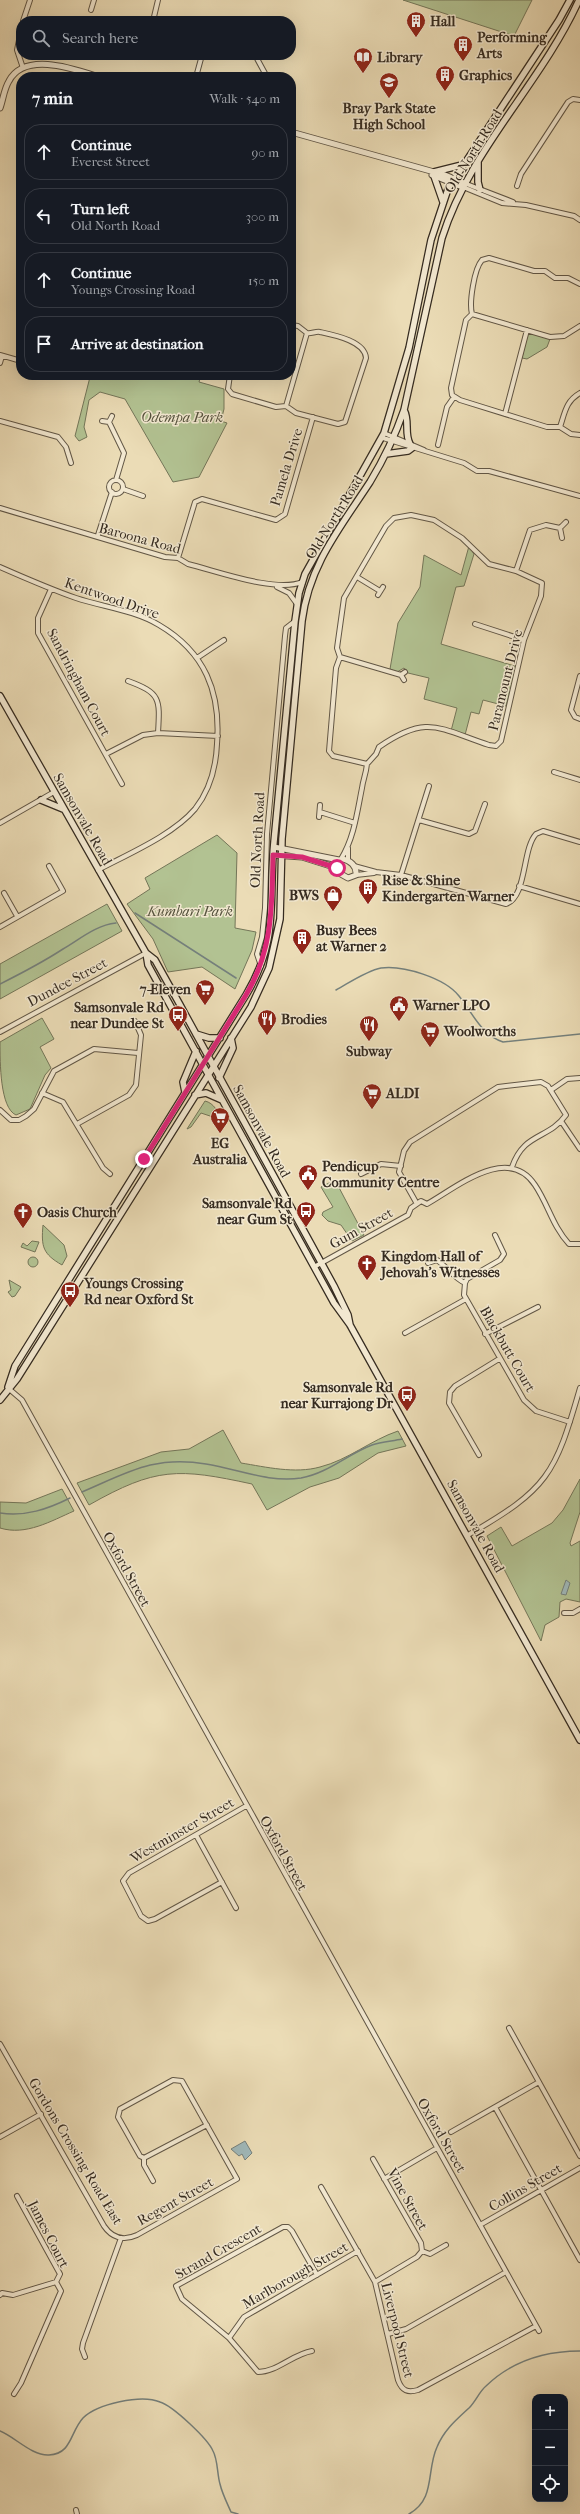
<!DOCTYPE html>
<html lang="en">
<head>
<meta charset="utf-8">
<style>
  :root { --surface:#171b24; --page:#20242c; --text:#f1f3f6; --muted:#9ea1a6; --line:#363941 }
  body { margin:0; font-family:"IM FELL French Canon",serif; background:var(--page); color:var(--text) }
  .controls { position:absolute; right:12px; bottom:12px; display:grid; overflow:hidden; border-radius:8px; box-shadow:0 4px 16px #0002 }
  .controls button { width:36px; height:36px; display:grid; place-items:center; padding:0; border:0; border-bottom:1px solid var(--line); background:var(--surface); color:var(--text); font:20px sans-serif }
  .stop { position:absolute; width:12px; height:12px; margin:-9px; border:3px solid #db2777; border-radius:50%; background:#fff }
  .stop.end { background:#db2777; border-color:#fff; box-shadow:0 1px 4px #0008 }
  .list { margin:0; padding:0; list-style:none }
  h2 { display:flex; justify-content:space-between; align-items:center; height:52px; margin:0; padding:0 16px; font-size:17px }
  h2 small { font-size:13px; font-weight:400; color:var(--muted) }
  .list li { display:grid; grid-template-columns:26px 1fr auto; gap:12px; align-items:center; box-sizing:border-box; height:56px; margin:0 8px 8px; padding:0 8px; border:1px solid var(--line); border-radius:16px }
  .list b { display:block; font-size:15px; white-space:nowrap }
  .list p { margin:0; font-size:13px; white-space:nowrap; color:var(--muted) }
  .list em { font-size:13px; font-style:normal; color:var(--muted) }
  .icon { flex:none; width:22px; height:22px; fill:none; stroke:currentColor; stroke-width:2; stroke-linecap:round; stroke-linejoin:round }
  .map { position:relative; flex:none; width:580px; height:2514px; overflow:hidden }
  .search { position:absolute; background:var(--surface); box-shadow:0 4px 16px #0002; left:16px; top:16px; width:280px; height:44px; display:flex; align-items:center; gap:10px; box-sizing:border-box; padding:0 14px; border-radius:16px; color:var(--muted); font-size:15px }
  .panel { position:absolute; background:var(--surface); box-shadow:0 4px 16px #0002; left:16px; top:72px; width:280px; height:308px; border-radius:16px }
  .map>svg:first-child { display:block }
  .green { fill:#b2c292; stroke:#747659 }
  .water { fill:#9fb8ba; stroke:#75807c }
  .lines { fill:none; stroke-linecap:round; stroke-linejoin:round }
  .stream { stroke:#75807c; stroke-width:1.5 }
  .minor-casing { stroke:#625746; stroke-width:6 }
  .tertiary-casing { stroke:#625746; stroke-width:7 }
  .secondary-casing { stroke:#352b20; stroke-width:8 }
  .minor { stroke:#f2e8d0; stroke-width:4 }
  .tertiary { stroke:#f2e8d0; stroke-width:5 }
  .secondary { stroke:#f2e8d0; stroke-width:5.5 }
  .route { stroke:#db2777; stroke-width:5 }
  .labels { text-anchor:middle; stroke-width:3; stroke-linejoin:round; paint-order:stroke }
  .poi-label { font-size:14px; font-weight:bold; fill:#352b20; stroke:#f2e8d0; text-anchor:start }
  .street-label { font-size:14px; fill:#352b20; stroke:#f2e8d0 }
  .park-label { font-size:14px; font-style:italic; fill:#54513c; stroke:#f2e8d0 }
</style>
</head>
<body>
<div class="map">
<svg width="580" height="2514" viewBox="0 0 580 2514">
  <rect width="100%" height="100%" fill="#ebdcb6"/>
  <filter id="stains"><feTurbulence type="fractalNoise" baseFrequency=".005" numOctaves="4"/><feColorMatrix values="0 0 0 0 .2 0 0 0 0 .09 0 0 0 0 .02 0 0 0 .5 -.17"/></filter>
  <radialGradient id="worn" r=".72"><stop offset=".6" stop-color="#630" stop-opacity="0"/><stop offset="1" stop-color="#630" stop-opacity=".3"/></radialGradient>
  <path class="green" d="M403,0H532L514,36Z
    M528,332L550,339L547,347L527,359L522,358Z
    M102,375H201L199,382L224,389V409L221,421L227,423L199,477L173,482L125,399L100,392L89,400L84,427L87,437L79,441L75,436L90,377Z
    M469,546L474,554L464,586L456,587L441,644L518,667L506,706L483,700L479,714L471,712L465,735L451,731L457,708L424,699L429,678L408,673L404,668L397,672L390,669L398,623L420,587L424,555L461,575Z
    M217,835L237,853L235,928L256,932L252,950L235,989L202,967L168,972L153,939L127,904L150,889L145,878Z
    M107,904L122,931L0,999V964Z
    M42,1018L54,1039L40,1047L51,1068L45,1075L30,1109L16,1115C0,1108 0,1063 0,1042Z
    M205,1101C214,1103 218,1112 222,1120L201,1113L191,1127L187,1129Z
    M335,1180L364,1235L352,1241L341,1225L328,1221L322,1215L323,1212L333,1207L321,1187Z
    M43,1225L64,1245L67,1256L62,1265C43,1254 41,1247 43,1225Z
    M32,1241L39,1242L35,1252L21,1247L23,1243L27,1246Z
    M28 1262a5 5 0 1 1 10 0a5 5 0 1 1-10 0Z
    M9,1280L21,1287L15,1296L12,1297L8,1292L11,1290Z
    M223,1430L241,1463C266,1467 295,1474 320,1467C348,1460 371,1440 398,1431L406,1446L378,1453L339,1478L310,1487L267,1510L252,1484C178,1468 156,1467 89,1505L77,1483L161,1452L189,1449Z
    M580,1479V1512L570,1543L571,1546L580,1541V1602L566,1599L560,1602L559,1617L545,1625L541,1641L487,1536L501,1527L512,1546L552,1523L563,1510Z
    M62,1489L74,1511C51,1521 26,1536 0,1528V1502L26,1503Z"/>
  <path class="water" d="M566,1580L570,1583L566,1595L561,1594Z
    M245,2141L252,2153L245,2160L242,2154L239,2156L231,2149Z"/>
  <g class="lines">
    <path class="stream" d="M135,913L236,978
      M0,984C22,973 43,962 63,949C80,939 96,925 116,923
      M336,990C349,983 366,971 381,968C403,965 445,978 459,996C472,1012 481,1035 503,1042L580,1034
      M82,1492C127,1473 154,1455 206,1464C238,1469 269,1483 301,1478C328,1473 348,1454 372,1445C381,1442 393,1441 402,1439
      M0,1513C25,1517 48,1509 70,1498
      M0,2431C15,2437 32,2456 49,2455C72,2454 70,2432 83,2418C97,2404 141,2394 160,2402C173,2406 208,2439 213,2451C218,2460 217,2474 220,2484C222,2493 227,2503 231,2512L238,2514
      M409,2514C436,2499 426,2471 437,2447C444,2430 456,2420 469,2408C476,2401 479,2392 486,2386C512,2361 544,2351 580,2351"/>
    <defs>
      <path id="minor" d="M91,10L94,0
        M23,21L30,0
        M153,21L158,0
        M21,30L17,50L23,68
        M255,55L267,77
        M196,77L202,55
        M464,183L513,202
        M517,186L521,174L568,102L573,99L580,100
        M463,187L502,203L526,205L574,216L580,220
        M580,284L568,278H555L545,271H534L489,258L482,260C474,269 469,303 472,314L466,320L451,388L452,395L460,400L547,427H560L571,434L580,435
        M472,314L550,337L564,336L580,326
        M0,355L21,361
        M0,363L2,356
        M74,375H85
        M230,375L228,389L232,394L276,407L286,406L296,413L338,424L345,422L366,358C365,341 334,335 320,332C316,331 311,334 307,333L298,326L291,325
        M286,406L307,333
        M505,414L527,330
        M0,421L58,437L66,447L71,463
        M102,421L109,422L112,416
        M109,422L124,453L116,480
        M560,427C565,412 566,401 580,393
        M384,433L424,450
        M383,438L464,463L477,471H489L580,496
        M438,445L447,407L454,397
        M109 487a7 7 0 1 1 14 0a7 7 0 1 1-14 0Z
        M123,489L143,496
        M0,508L165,557L178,558L188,564C217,571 276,593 302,582
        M98,535L112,492
        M562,538L560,528L566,522
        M178,558L195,502L202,499L276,520L285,514L313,417
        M0,567C25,578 50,589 76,598C103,607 134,610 159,625C205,652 221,692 217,744C216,767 210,790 195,809C173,835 128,854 98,870
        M516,571L530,530L546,525L560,528
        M357,577L380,591
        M277,587L289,593L297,604
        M51,589L38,618V633L122,784
        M378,595L383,587
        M475,624L524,640
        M340,657L401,675
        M197,658L224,640
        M580,676L571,710L575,717L580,719
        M404,680L401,675L405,672
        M128,681C161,693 160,699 158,733
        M106,754L143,735L158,733L218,736
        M554,772L580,780
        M320,812L355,823
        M319,817L320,805
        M419,820L469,834L475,831L485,804
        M0,823L54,792
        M348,848V860
        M341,859C354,838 357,813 362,788C363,780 366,774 367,764L376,754L379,747C427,714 438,728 489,745L496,746L501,741L524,640L541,596L542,583L516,571L489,564L462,538L434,520L411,515L394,518L386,526L344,598L337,648L340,657L336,668L329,751L333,756L367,764
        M354,866L376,872L401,875L506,904C527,897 522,849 536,834L543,831L580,842
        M356,875L374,873
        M401,875L429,786
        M519,886L580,904
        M4,893L17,916
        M0,927L63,891L49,866
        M261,966L257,954L262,937L265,908L267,834L285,636L286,628L295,621
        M0,1032L146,953
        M551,1090L567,1079L580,1078
        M42,1093L63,1102L103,1168L110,1174
        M0,1110L11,1120H19L26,1116L34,1109L54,1071L94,1049L138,1053
        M561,1121L580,1149
        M77,1124L129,1095L136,1085L141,1035L135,1021
        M361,1174L381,1164L401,1166
        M417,1204L399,1172L404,1151L410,1142L498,1087L541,1082L548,1086L566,1115C548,1140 524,1132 512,1167
        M428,1263L437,1260C447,1267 454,1278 465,1283L464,1295L524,1400L536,1411L570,1422
        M314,1267L408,1215L411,1208L421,1201L427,1204C457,1187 508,1144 535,1185C548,1204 553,1227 569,1244H580
        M465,1283L467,1279L500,1260L504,1254L495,1235
        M405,1333L466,1299
        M485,1334L538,1307
        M8,1388L22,1400L539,2331
        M479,1455L449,1403L450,1392L455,1386L499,1359
        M468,1535C548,1489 555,1475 580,1388
        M564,1613H573L580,1609
        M196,1835L236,1908
        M222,1882L155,1919L148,1921L141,1916L123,1881L129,1873L246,1806
        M509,2028L580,2156
        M0,2044L104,2226C112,2238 124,2241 137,2235L237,2179L182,2081L173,2080L120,2109L118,2117L140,2156L144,2158L207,2125
        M495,2107L580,2260
        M451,2132L539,2082
        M0,2137L41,2114
        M144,2158V2165L153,2181
        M373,2159L421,2243L422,2251L417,2257L375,2282
        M384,2179L437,2148
        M321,2187L375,2282L398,2380C402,2391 408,2393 418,2390L536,2326
        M17,2196L60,2274L56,2282
        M480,2225L580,2168
        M422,2251L430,2254L446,2245
        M0,2295L2,2293L13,2295L56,2282
        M388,2334L406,2329L506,2272
        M229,2338L244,2317L358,2251
        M312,2351C293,2354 277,2372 258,2372L229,2338L182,2299L176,2286L283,2227H288L292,2231L317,2275
        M85,2357L82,2349L83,2343L121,2238
        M14,2394L21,2383L61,2291L56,2282
        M76,2510L77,2514"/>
      <path id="tertiary" d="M0,108C3,100 4,89 9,81C25,51 74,69 99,77
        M291,132L445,175L464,183
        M432,175L462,187
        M274,847L339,860
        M273,855L302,857L337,868
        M342,859C350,860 357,866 356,875L348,878L339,873L337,863Z"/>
      <path id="secondary" d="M478,162V182L480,190
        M434,172L462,165
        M434,176L443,202
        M404,410C410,421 404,433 410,444
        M386,454L408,451L412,448
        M0,696L146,953L148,965L334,1303L350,1325L580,1740
        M41,800L63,809
        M146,953L155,960L179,1003L334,1286L348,1315L350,1325
        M196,1034L209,1038H220
        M219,1078L233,1048L231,1038
        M185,1092L183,1082L196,1051
        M195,1095L206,1093L222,1100
        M8,1387L15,1366L246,995C280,938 268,903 274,842C281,769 288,695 295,621L299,593L305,574L384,433L409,348L431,240L448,189L559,20L570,0
        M0,1400L17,1379L251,1007L269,968L280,919L282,839L302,621C309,565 340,528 370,482C384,459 395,436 404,410L442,238C470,149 541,84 579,0"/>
    </defs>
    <use href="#minor" class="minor-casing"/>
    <use href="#tertiary" class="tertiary-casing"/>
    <use href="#secondary" class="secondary-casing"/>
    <use href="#minor" class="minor"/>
    <use href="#tertiary" class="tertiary"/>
    <use href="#secondary" class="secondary"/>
  </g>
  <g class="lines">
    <path class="route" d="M144,1159L246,995C273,950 272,905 273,855L302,857L337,868"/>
  </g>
  <defs>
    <symbol id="building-pin" viewBox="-11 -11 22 30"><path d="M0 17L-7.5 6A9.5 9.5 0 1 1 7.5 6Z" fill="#8f2418" stroke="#f2e8d0"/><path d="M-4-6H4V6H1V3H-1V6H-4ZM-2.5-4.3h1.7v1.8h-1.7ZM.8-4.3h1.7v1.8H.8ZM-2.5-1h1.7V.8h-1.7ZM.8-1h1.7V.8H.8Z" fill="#fff"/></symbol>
    <symbol id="library-pin" viewBox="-11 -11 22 30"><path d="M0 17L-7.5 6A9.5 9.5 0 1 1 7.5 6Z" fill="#8f2418" stroke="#f2e8d0"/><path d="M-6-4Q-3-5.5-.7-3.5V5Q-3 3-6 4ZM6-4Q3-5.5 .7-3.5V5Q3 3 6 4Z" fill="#fff"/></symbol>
    <symbol id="school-pin" viewBox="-11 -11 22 30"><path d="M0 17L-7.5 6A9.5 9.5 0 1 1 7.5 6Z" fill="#8f2418" stroke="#f2e8d0"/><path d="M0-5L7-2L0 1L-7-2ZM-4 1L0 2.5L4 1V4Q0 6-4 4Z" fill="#fff"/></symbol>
    <symbol id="shop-pin" viewBox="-11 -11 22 30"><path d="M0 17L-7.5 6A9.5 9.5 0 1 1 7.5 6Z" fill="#8f2418" stroke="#f2e8d0"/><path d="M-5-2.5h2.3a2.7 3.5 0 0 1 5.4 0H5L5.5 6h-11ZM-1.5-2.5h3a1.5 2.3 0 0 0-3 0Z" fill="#fff"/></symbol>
    <symbol id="supermarket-pin" viewBox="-11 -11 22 30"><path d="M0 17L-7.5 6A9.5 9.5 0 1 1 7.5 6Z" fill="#8f2418" stroke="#f2e8d0"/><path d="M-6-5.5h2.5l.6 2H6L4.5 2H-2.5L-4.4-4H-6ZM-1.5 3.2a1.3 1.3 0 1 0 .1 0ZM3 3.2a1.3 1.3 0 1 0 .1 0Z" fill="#fff"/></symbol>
    <symbol id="civic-pin" viewBox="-11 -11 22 30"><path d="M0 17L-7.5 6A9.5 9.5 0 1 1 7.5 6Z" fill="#8f2418" stroke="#f2e8d0"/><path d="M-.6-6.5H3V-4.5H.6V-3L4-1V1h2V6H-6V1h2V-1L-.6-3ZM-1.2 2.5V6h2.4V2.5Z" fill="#fff"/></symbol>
    <symbol id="bus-pin" viewBox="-11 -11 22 30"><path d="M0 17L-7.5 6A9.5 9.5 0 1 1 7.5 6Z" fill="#8f2418" stroke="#f2e8d0"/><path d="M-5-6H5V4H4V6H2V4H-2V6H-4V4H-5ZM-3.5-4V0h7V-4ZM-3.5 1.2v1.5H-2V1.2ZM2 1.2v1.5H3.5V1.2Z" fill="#fff"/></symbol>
    <symbol id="restaurant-pin" viewBox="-11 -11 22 30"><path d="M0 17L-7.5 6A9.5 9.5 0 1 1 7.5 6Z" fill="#8f2418" stroke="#f2e8d0"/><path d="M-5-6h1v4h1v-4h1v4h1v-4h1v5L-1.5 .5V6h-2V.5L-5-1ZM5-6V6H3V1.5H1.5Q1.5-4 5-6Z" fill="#fff"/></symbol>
    <symbol id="church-pin" viewBox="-11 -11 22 30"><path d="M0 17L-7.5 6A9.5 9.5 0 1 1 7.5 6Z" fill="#8f2418" stroke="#f2e8d0"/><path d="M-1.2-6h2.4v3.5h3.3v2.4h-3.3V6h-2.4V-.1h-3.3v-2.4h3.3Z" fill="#fff"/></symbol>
  </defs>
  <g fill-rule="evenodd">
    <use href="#building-pin" x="405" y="10" width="22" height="30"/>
    <use href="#building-pin" x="452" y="34" width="22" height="30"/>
    <use href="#library-pin" x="352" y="46" width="22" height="30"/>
    <use href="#building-pin" x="434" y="64" width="22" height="30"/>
    <use href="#school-pin" x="378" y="71" width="22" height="30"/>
    <use href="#building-pin" x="357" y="877" width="22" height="30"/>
    <use href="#shop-pin" x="322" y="884" width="22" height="30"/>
    <use href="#building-pin" x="291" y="927" width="22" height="30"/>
    <use href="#supermarket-pin" x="194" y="978" width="22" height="30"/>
    <use href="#civic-pin" x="388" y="994" width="22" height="30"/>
    <use href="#bus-pin" x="167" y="1004" width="22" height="30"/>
    <use href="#restaurant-pin" x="256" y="1008" width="22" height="30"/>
    <use href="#restaurant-pin" x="358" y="1014" width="22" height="30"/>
    <use href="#supermarket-pin" x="419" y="1020" width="22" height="30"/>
    <use href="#supermarket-pin" x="361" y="1082" width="22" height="30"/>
    <use href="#supermarket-pin" x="209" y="1106" width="22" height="30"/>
    <use href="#civic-pin" x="297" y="1163" width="22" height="30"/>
    <use href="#bus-pin" x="295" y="1200" width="22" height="30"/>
    <use href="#church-pin" x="12" y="1201" width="22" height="30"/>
    <use href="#church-pin" x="356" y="1253" width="22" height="30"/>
    <use href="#bus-pin" x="59" y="1280" width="22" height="30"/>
    <use href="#bus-pin" x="396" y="1384" width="22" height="30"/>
  </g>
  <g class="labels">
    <g class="poi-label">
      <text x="430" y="26">Hall</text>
      <text x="477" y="42">Performing<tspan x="477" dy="16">Arts</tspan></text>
      <text x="377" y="62">Library</text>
      <text x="459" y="80">Graphics</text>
      <text x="389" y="113" text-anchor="middle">Bray Park State<tspan x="389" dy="16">High School</tspan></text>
      <text x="382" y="885">Rise &amp; Shine<tspan x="382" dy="16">Kindergarten Warner</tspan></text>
      <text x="319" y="900" text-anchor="end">BWS</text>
      <text x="316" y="935">Busy Bees<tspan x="316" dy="16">at Warner 2</tspan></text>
      <text x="191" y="994" text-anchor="end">7-Eleven</text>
      <text x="413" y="1010">Warner LPO</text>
      <text x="164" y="1012" text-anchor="end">Samsonvale Rd<tspan x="164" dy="16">near Dundee St</tspan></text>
      <text x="281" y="1024">Brodies</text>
      <text x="444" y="1036">Woolworths</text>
      <text x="369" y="1056" text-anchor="middle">Subway</text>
      <text x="386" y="1098">ALDI</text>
      <text x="220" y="1148" text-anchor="middle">EG<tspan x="220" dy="16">Australia</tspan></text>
      <text x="322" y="1171">Pendicup<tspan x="322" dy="16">Community Centre</tspan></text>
      <text x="292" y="1208" text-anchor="end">Samsonvale Rd<tspan x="292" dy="16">near Gum St</tspan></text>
      <text x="37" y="1217">Oasis Church</text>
      <text x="381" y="1261">Kingdom Hall of<tspan x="381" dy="16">Jehovah's Witnesses</tspan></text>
      <text x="84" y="1288">Youngs Crossing<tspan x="84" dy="16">Rd near Oxford St</tspan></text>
      <text x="393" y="1392" text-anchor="end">Samsonvale Rd<tspan x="393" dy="16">near Kurrajong Dr</tspan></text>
    </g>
    <g class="street-label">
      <text transform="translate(473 151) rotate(-58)" y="5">Old North Road</text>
      <text transform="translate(286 467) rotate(-73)" y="5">Pamela Drive</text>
      <text transform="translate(334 517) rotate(-58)" y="5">Old North Road</text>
      <text transform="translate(140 538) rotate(15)" y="5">Baroona Road</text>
      <text transform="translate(112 598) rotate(19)" y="5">Kentwood Drive</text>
      <text transform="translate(505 680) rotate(-76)" y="5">Paramount Drive</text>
      <text transform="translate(79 682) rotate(62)" y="5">Sandringham Court</text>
      <text transform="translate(83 819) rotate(60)" y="5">Samsonvale Road</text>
      <text transform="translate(257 840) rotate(-87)" y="5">Old North Road</text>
      <text transform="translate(67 982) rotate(-28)" y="5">Dundee Street</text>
      <text transform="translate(262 1131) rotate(61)" y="5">Samsonvale Road</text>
      <text transform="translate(361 1228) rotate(-29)" y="5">Gum Street</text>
      <text transform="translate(508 1349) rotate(60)" y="5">Blackbutt Court</text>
      <text transform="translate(476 1526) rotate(61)" y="5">Samsonvale Road</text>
      <text transform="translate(127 1569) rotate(61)" y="5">Oxford Street</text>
      <text transform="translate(182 1830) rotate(-30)" y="5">Westminster Street</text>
      <text transform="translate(284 1853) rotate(61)" y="5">Oxford Street</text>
      <text transform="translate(442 2135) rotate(60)" y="5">Oxford Street</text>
      <text transform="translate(76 2151) rotate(59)" y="5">Gordons Crossing Road East</text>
      <text transform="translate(525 2187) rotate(-30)" y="5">Collins Street</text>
      <text transform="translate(408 2199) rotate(61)" y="5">Vine Street</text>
      <text transform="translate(175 2201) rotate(-29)" y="5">Regent Street</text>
      <text transform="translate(49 2234) rotate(63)" y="5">James Court</text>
      <text transform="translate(218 2251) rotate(-30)" y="5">Strand Crescent</text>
      <text transform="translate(295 2275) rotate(-30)" y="5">Marlborough Street</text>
      <text transform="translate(398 2330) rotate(76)" y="5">Liverpool Street</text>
    </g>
    <g class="park-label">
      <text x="182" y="422">Odempa Park</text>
      <text x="190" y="916">Kumbari Park</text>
    </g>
  </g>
  <rect width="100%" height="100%" filter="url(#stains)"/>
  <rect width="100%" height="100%" fill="url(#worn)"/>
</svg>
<div class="controls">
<button>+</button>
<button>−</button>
<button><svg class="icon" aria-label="locate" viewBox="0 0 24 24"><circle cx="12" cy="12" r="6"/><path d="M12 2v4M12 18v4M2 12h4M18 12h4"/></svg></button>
</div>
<div class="stop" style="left:337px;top:868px"></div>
<div class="stop end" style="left:144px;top:1159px"></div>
<div class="search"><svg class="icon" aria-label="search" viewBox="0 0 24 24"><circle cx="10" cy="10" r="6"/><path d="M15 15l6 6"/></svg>Search here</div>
<section class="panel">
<h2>7 min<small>Walk · 540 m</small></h2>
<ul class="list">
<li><svg class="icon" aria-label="ahead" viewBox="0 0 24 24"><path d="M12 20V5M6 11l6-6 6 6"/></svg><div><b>Continue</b><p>Everest Street</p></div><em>90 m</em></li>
<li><svg class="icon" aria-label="left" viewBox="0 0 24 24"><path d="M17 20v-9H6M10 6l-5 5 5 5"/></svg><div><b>Turn left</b><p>Old North Road</p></div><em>300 m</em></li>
<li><svg class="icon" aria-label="ahead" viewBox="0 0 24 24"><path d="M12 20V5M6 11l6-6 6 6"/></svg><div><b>Continue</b><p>Youngs Crossing Road</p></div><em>150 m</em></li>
<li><svg class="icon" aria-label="arrive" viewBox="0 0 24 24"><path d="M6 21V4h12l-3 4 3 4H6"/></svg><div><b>Arrive at destination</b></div></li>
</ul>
</section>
</div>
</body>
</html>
